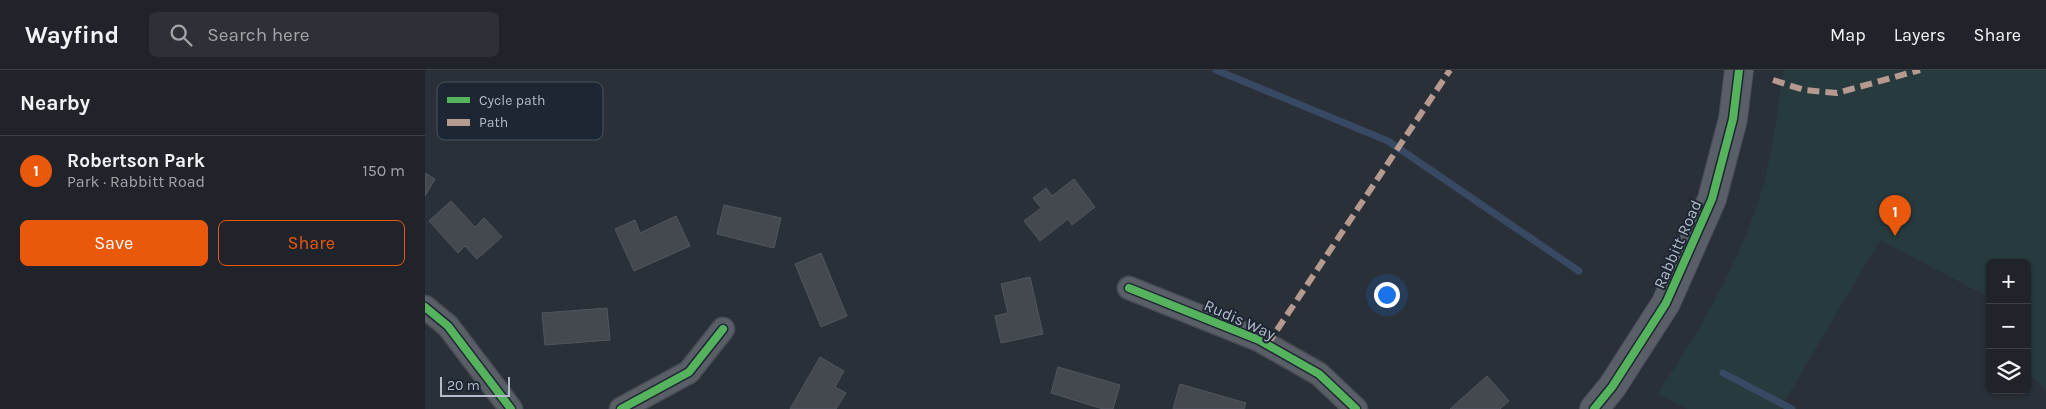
<!DOCTYPE html>
<html lang="en">
<head>
<meta charset="utf-8">
<style>
  :root { --surface:#20242a; --page:#2d3036; --text:#f1f3f6; --muted:#a2a4a8; --line:#3d4147; --accent:#ea580c }
  body { margin:0; font-family:Karla,sans-serif; background:var(--page); color:var(--text) }
  .controls { position:absolute; right:15px; bottom:15px; display:grid; overflow:hidden; border-radius:8px; box-shadow:0 1px 4px #0004 }
  .controls button { width:45px; height:45px; display:grid; place-items:center; padding:0; border:0; border-bottom:1px solid var(--line); background:var(--surface); color:var(--text); font:25px sans-serif }
  .scale { position:absolute; left:15px; bottom:12px; width:70px; box-sizing:border-box; padding-left:5px; border:2px solid #b4bcc9; border-top:0; font-size:14px; line-height:18px; white-space:nowrap; color:#b4bcc9; -webkit-text-stroke:4px #1d2633; paint-order:stroke }
  .you { position:absolute; left:961px; top:224px; width:18px; height:18px; margin:-12px; border:4px solid #fff; border-radius:50%; background:#1a73e8; box-shadow:0 0 0 8px #1a73e833 }
  .badge { display:grid; place-items:center; width:32px; height:32px; border-radius:50%; background:var(--accent); color:#fff; font-size:16px; font-weight:700 }
  .pin { position:absolute; translate:-50% -41px; filter:drop-shadow(0 1px 2px #0008) }
  .pin::after { content:''; position:absolute; top:26px; width:18px; height:15px; background:inherit; clip-path:polygon(0 0,100% 0,50% 100%) }
  .list { margin:0; padding:0; list-style:none }
  h2 { display:flex; justify-content:space-between; align-items:center; height:65px; margin:0; padding:0 20px; font-size:21px }
  h2 small { font-size:16px; font-weight:400; color:var(--muted) }
  .list li { display:grid; grid-template-columns:32px 1fr auto; gap:15px; align-items:center; box-sizing:border-box; height:70px; padding:0 20px; border-top:1px solid var(--line) }
  .list b { display:block; font-size:19px; white-space:nowrap }
  .list p { margin:0; font-size:16px; white-space:nowrap; color:var(--muted) }
  .list em { font-size:16px; font-style:normal; color:var(--muted) }
  .actions { display:flex; gap:10px; padding:15px 20px }
  .actions a { flex:1; padding:11px 0; border:1px solid var(--accent); border-radius:8px; text-align:center; font-size:18px; color:var(--accent) }
  .actions .main { background:var(--accent); color:#fff }
  .icon { flex:none; width:28px; height:28px; fill:none; stroke:currentColor; stroke-width:2; stroke-linecap:round; stroke-linejoin:round }
  .map { position:relative; flex:none; width:1621px; height:339px; overflow:hidden }
  header { display:flex; align-items:center; gap:30px; box-sizing:border-box; height:70px; padding:0 25px; background:var(--surface); border-bottom:1px solid var(--line) }
  header strong { font-size:24px }
  nav { display:flex; gap:28px; margin-inline-start:auto; font-size:18px }
  .search { width:350px; height:45px; background:var(--page); display:flex; align-items:center; gap:12px; box-sizing:border-box; padding:0 18px; border-radius:8px; color:var(--muted); font-size:19px }
  main { display:flex }
  aside { flex:1; background:var(--surface) }
  .map>svg:first-child { display:block }
  .green { fill:#273a3e }
  .lines { fill:none; stroke-linecap:round; stroke-linejoin:round }
  .stream { stroke:#384963; stroke-width:7 }
  .building { fill:#444950; stroke:#52575f }
  .minor-casing { stroke:#484c53; stroke-width:25 }
  .tertiary-casing { stroke:#484c53; stroke-width:30 }
  .minor { stroke:#5a5e66; stroke-width:22 }
  .tertiary { stroke:#5a5e66; stroke-width:28 }
  .quiet { stroke:#b69a8f; stroke-width:6; stroke-dasharray:12 6; stroke-linecap:butt }
  .cycleway-casing { stroke:#1d2633; stroke-width:11 }
  .cycleway { stroke:#56b35d; stroke-width:8 }
  .labels { text-anchor:middle; stroke-width:4; stroke-linejoin:round; paint-order:stroke }
  .street-label { font-size:16px; fill:#b4bcc9; stroke:#1d2633 }
  .key { fill:#1d2633; stroke:#4a5360; stroke-width:1 }
  .key-label { font-size:14px; fill:#b4bcc9 }
</style>
</head>
<body>
<header>
<strong>Wayfind</strong>
<div class="search"><svg class="icon" aria-label="search" viewBox="0 0 24 24"><circle cx="10" cy="10" r="6"/><path d="M15 15l6 6"/></svg>Search here</div>
<nav><a>Map</a><a>Layers</a><a>Share</a></nav>
</header>
<main>
<aside>
<h2>Nearby<small></small></h2>
<ul class="list">
<li><span class="badge">1</span><div><b>Robertson Park</b><p>Park · Rabbitt Road</p></div><em>150 m</em></li>
</ul>
<div class="actions"><a class="main">Save</a><a>Share</a></div>
</aside>
<div class="map">
<svg width="1621" height="339" viewBox="0 0 1621 339">
  <rect width="100%" height="100%" fill="#2a3038"/>
  <path class="green" d="M1358,0H1621V321L1602,301V193H1565V228L1455,170L1355,339H1263L1232,324C1277,259 1321,182 1341,105C1349,70 1354,35 1358,0Z"/>
  <g class="lines">
    <path class="stream" d="M791,0L963,71L1154,201
      M1298,303L1367,339"/>
  </g>
  <path class="building" d="M0,103L10,109L0,126Z
    M649,109L670,137L647,155L643,149L615,171L599,151L616,138L608,128L621,118L627,126Z
    M26,131L50,157L59,148L77,167L52,189L40,176L33,183L4,151Z
    M299,135L356,148L349,178L292,164Z
    M251,146L265,176L209,201L190,159L210,150L215,163Z
    M396,183L422,246L396,257L370,194Z
    M605,207L618,264L576,273L570,246L583,243L576,214Z
    M182,238L185,270L120,275L117,243Z
    M395,287L419,301L410,317L421,323L411,339H365Z
    M633,297L695,315L688,339H678L626,323Z
    M1062,306L1084,331L1075,339H1025Z
    M755,314L821,333L819,339H748Z"/>
  <g class="lines">
    <defs>
      <path id="minor" d="M704,218L834,270L894,304L931,339
        M0,237L23,256L86,339
        M196,339L264,302L298,259"/>
      <path id="tertiary" d="M1169,339L1187,317L1241,233L1287,129L1308,49L1314,0"/>
    </defs>
    <use href="#minor" class="minor-casing"/>
    <use href="#tertiary" class="tertiary-casing"/>
    <use href="#minor" class="minor"/>
    <use href="#tertiary" class="tertiary"/>
    <path class="quiet" d="M1348,10L1379,20L1412,23L1495,0
      M842,275L1025,0"/>
    <defs>
      <path id="cycleway" d="M704,218L834,270L894,304L931,339
        M0,237L23,256L86,339
        M196,339L264,302L298,259
        M1169,339L1187,317L1241,233L1287,129L1308,49L1314,0"/>
    </defs>
    <use href="#cycleway" class="cycleway-casing"/>
    <use href="#cycleway" class="cycleway"/>
  </g>
  <g class="labels">
    <g class="street-label">
      <text transform="translate(1252 174) rotate(-66)" y="6">Rabbitt Road</text>
      <text transform="translate(815 249) rotate(24)" y="6">Rudis Way</text>
    </g>
  </g>
  <rect x="12" y="12" width="166" height="58" rx="8" class="key"/>
  <rect x="22" y="27" width="23" height="6" fill="#56b35d"/>
  <rect x="22" y="49" width="23" height="7" fill="#b69a8f"/>
  <g class="key-label">
    <text x="54" y="35">Cycle path</text>
    <text x="54" y="57">Path</text>
  </g>
</svg>
<div class="controls">
<button>+</button>
<button>−</button>
<button><svg class="icon" aria-label="layers" viewBox="0 0 24 24"><path d="M12 4l9 5-9 5-9-5zM3 14l9 5 9-5"/></svg></button>
</div>
<div class="scale">20 m</div>
<div class="you"></div>
<div class="pin badge" style="left:1470px;top:166px">1</div>
</div>
</main>
</body>
</html>
